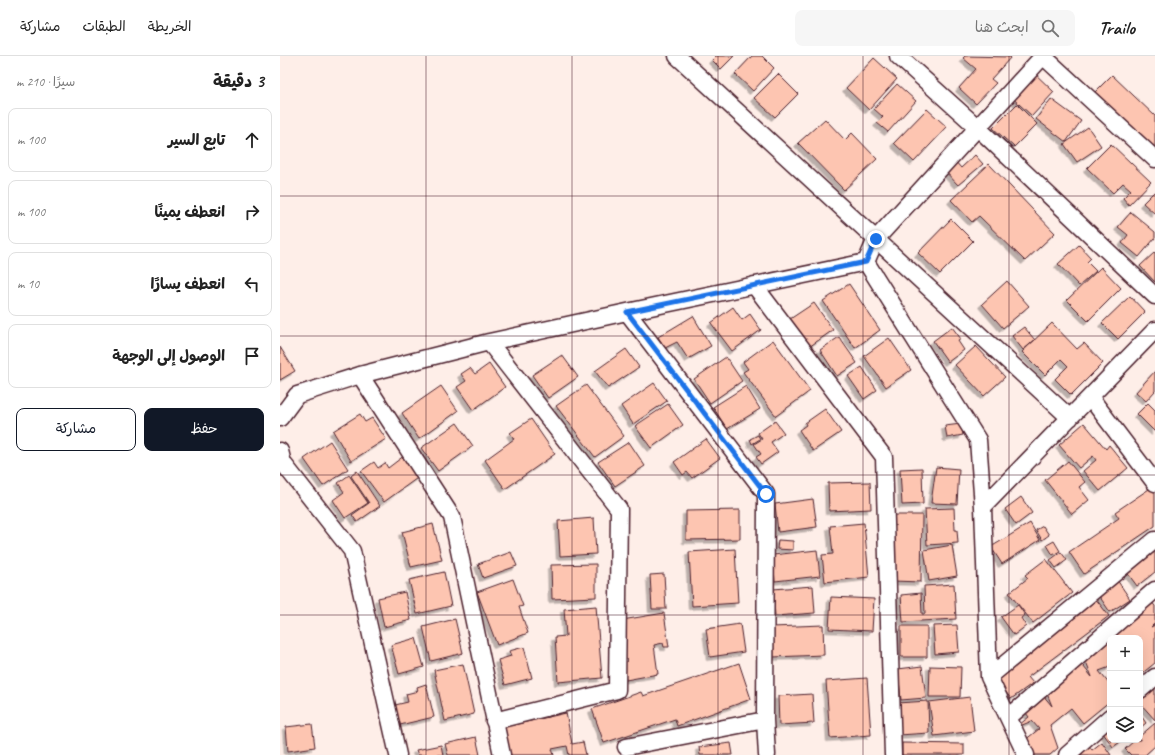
<!DOCTYPE html>
<html lang="ar">
<head>
<meta charset="utf-8">
<style>
  :root { --surface:#fff; --page:#f6f6f6; --text:#222; --muted:#767676; --line:#e0e0e0; --accent:#111827 }
  body { margin:0; font-family:Caveat,"Playpen Sans Arabic",sans-serif; background:var(--page); color:var(--text); direction:rtl }
  .controls { position:absolute; right:12px; bottom:12px; display:grid; overflow:hidden; border-radius:8px; box-shadow:0 4px 16px #0002 }
  .controls button { width:36px; height:36px; display:grid; place-items:center; padding:0; border:0; border-bottom:1px solid var(--line); background:var(--surface); color:var(--text); font:20px sans-serif }
  .stop { position:absolute; width:12px; height:12px; margin:-9px; border:3px solid #1a73e8; border-radius:50%; background:#fff }
  .stop.end { background:#1a73e8; border-color:#fff; box-shadow:0 1px 4px #0008 }
  .list { margin:0; padding:0; list-style:none }
  h2 { display:flex; justify-content:space-between; align-items:center; height:52px; margin:0; padding:0 16px; font-size:17px }
  h2 small { font-size:13px; font-weight:400; color:var(--muted) }
  .list li { display:grid; grid-template-columns:26px 1fr auto; gap:12px; align-items:center; box-sizing:border-box; height:64px; margin:0 8px 8px; padding:0 8px; border:1px solid var(--line); border-radius:8px }
  .list b { display:block; font-size:15px; white-space:nowrap }
  .list em { font-size:13px; font-style:normal; color:var(--muted) }
  .actions { display:flex; gap:8px; padding:12px 16px }
  .actions a { flex:1; padding:9px 0; border:1px solid var(--accent); border-radius:8px; text-align:center; font-size:14px; color:var(--accent) }
  .actions .main { background:var(--accent); color:#fff }
  .icon { flex:none; width:22px; height:22px; fill:none; stroke:currentColor; stroke-width:2; stroke-linecap:round; stroke-linejoin:round }
  .map { position:relative; flex:none; width:875px; height:699px; overflow:hidden; direction:ltr }
  header { display:flex; align-items:center; gap:24px; box-sizing:border-box; height:56px; padding:0 20px; background:var(--surface); border-bottom:1px solid var(--line) }
  header strong { font-size:19px }
  nav { display:flex; gap:22px; margin-inline-start:auto; font-size:14px }
  .search { width:280px; height:36px; background:var(--page); display:flex; align-items:center; gap:10px; box-sizing:border-box; padding:0 14px; border-radius:8px; color:var(--muted); font-size:15px }
  main { display:flex }
  aside { flex:1; background:var(--surface) }
  .map>svg:first-child { display:block }
  .building { fill:#fdc5b1; stroke:#4a1f2b; filter:url(#shadow) }
  .lines { fill:none; stroke-linecap:round; stroke-linejoin:round }
  .street-casing { stroke:#4a1f2b; stroke-width:19 }
  .street { stroke:#fff; stroke-width:16 }
  .route { stroke:#1a73e8; stroke-width:5 }
  .grid { fill:none; stroke:#4a1f2b; stroke-width:1; stroke-opacity:0.55 }
</style>
</head>
<body>
<header>
<strong>Trailo</strong>
<div class="search"><svg class="icon" aria-label="search" viewBox="0 0 24 24"><circle cx="10" cy="10" r="6"/><path d="M15 15l6 6"/></svg>ابحث هنا</div>
<nav><a>الخريطة</a><a>الطبقات</a><a>مشاركة</a></nav>
</header>
<main>
<div class="map">
<svg width="875" height="699" viewBox="0 0 875 699">
  <defs>
    <filter id="shadow"><feDropShadow dx="-3.5" dy="3.5" stdDeviation="0" flood-color="#0004"/></filter>
  </defs>
  <rect width="100%" height="100%" fill="#feeee8"/>
  <filter id="ink" filterUnits="userSpaceOnUse"><feTurbulence type="fractalNoise" baseFrequency=".025" numOctaves="2"/><feDisplacementMap in="SourceGraphic" scale="8" xChannelSelector="R" yChannelSelector="G"/><feConvolveMatrix kernelMatrix="1 2 1 2 8 2 1 2 1" color-interpolation-filters="sRGB"/></filter>
  <g filter="url(#ink)">
    <path class="building" d="M436,0H454L441,13L432,4Z
      M472,0H482L494,12L473,35L455,18Z
      M685,0L731,1L711,23L716,27L696,48L679,32L696,13L683,2Z
      M594,2L617,23L589,54L566,32Z
      M750,13L774,36L752,60L727,37Z
      M498,18L518,38L495,61L474,42Z
      M832,19L875,60V93L815,36Z
      M617,28L636,45L608,76L597,67L603,61L594,53Z
      M771,43L801,65L786,86L756,63Z
      M737,48L757,68L734,91L713,72Z
      M647,53L667,71L634,106L614,87Z
      M545,63L565,84L572,77L597,103L564,134L518,87Z
      M808,71L821,90L797,106L784,88Z
      M831,88L871,126L849,149L843,142L851,134L843,127L833,137L807,112Z
      M695,99L703,108L678,129L664,114L675,105L681,112Z
      M709,108L775,177L745,205L699,160L692,166L671,144Z
      M875,135V158L863,147Z
      M851,156L875,176V182L859,201L842,187L848,179L838,171Z
      M671,163L693,185L660,218L638,197Z
      M799,189L811,202L807,206L816,215L799,230L778,208Z
      M875,196V226L860,210Z
      M821,211L841,232L808,265L787,244Z
      M727,225L749,250L723,272L702,248Z
      M569,228L600,274L575,292L543,245Z
      M850,240L865,256L838,283L822,267Z
      M534,247L553,274L529,291L510,263Z
      M453,251L462,264L470,258L481,274L452,295L431,267Z
      M413,260L431,290L408,303L397,286L385,292L378,281Z
      M772,267L797,293L804,287L823,307L791,339L775,323L788,310L781,303L765,319L742,296Z
      M672,271L681,283L678,285L684,294L668,306L653,285Z
      M744,271L755,284L743,294L732,280Z
      M559,281L577,307L557,320L540,294Z
      M609,282L631,314L606,331L584,300Z
      M493,284L530,335L496,360L463,316L468,313L463,306Z
      M696,290L725,321L704,340L675,309Z
      M0,291L15,315L0,324Z
      M346,293L359,311L328,332L315,315Z
      M282,299L298,321L268,342L252,319Z
      M446,301L462,325L430,347L414,323Z
      M209,308L225,331L193,354L177,331L186,325L181,318L190,312L195,318Z
      M582,311L597,334L584,343L568,320Z
      M875,315V335L866,345L856,336Z
      M374,327L387,345L353,368L341,350Z
      M306,329L344,380L315,401L276,350Z
      M161,330L178,355L139,383L122,357Z
      M466,330L480,353L447,373L433,351Z
      M868,347L875,354V376L857,358Z
      M388,348L403,369L371,392L355,370Z
      M545,353L561,376L533,395L519,374L526,369L525,367Z
      M80,358L85,366L92,362L106,383L71,405L53,375Z
      M251,363L275,398L225,433L205,404L234,383L230,377Z
      M495,365L504,377L491,386L498,396L481,408L476,401L481,398L474,388L482,383L478,377Z
      M177,367L193,390L158,415L141,392Z
      M804,367L826,393L829,389L848,412L820,435L803,415L816,404L813,400L799,412L779,389Z
      M681,368L683,379L667,382L665,370Z
      M478,379L480,383L472,388L470,383Z
      M426,383L440,402L412,422L407,416L403,419L394,406Z
      M50,385L68,413L43,430L24,403Z
      M349,386L365,410L335,430L318,406Z
      M125,399L140,420L104,446L81,415L94,406L98,412L105,407L108,412Z
      M788,405L805,426L799,431L809,444L792,458L765,424Z
      M656,411L679,413L677,448L651,447Z
      M642,412L643,448L622,449L620,413Z
      M77,415L100,450L77,466L72,459L89,447L71,420Z
      M69,419L88,447L65,462L53,444L64,436L58,427Z
      M590,426L591,453L549,455L548,427Z
      M872,431L875,436V470L804,518L789,496L839,462L835,456Z
      M741,441L752,457L736,469L725,453Z
      M533,443L537,471L498,476L495,448Z
      M674,452L675,474H677L678,487L647,489L645,453Z
      M460,454V483L406,484V455Z
      M614,459H642L641,526L613,525Z
      M314,462L316,498L280,500L278,465Z
      M584,467L589,521L545,526L542,499L553,498L550,470Z
      M750,467L760,484L722,508L711,491Z
      M153,468L162,504L131,511L122,476Z
      M763,470L769,479L762,484L756,474Z
      M498,484L513,485V494L497,493Z
      M774,485L780,495L773,499L767,489Z
      M875,488V516L857,530L843,511Z
      M672,489L677,520L649,525L644,494Z
      M455,493L458,547L412,550L409,496Z
      M537,494L540,520L495,525L493,499Z
      M231,496L237,510L203,522L198,508Z
      M781,496L787,504L776,512L770,504Z
      M766,503L792,537L753,567L729,537L748,522L745,519Z
      M316,508V541L272,543L271,509Z
      M164,516L171,550L137,558L129,524Z
      M384,518L386,553H372L370,519Z
      M835,521L850,543L830,556L815,534Z
      M233,523L243,550L239,551L248,577L217,589L197,536Z
      M674,528L676,563L623,566L621,539L641,537L642,558H645L644,530Z
      M533,530L535,557L495,560L493,533Z
      M125,536L131,564L104,571L98,542Z
      M812,538L829,560L748,621L753,627L731,643L715,621Z
      M551,541L594,543L592,575L549,573Z
      M870,544L875,550V567L871,571L875,569V607L860,619V582H830V611L819,615L830,629V645L803,667L791,652L770,669L778,692L770,699H748L740,688L759,673L752,665L735,672L749,661L743,653L762,638L772,650L766,635L799,605L812,621L807,608L800,600Z
      M738,549L745,559L741,562L746,570L734,579L721,561Z
      M316,550L322,622L278,626L275,581L286,580L284,553Z
      M384,557L389,591H384L383,587L374,589L378,618L346,624L336,565Z
      M175,563L183,597L151,605L143,571Z
      M460,568L464,596L430,601L426,573Z
      M543,569L544,599L493,601L492,571Z
      M677,569L679,596L655,598L653,570Z
      M621,570H647V601H621Z
      M136,582L144,611L119,618L111,589Z
      M244,591L252,622L225,629L218,604L231,600L229,595Z
      M459,607L471,643L397,670L395,663L324,687L312,653L361,636L363,640Z
      M183,608L194,658L165,665L154,614Z
      M642,610L646,642L621,644L618,613Z
      M650,610L681,611L680,641H649Z
      M875,621V664L860,647V634Z
      M587,622L591,679L550,682L546,625Z
      M146,628L154,661L120,669L115,649L128,646L126,638L138,635L137,631Z
      M532,638L534,667L499,669L498,640Z
      M690,641L694,675L654,680L649,646Z
      M648,645L649,677L619,679L617,647Z
      M286,657L292,688L303,686L306,699H289L287,690L272,693L274,699H230L224,671Z
      M860,658L866,667L860,672Z
      M830,661V684H843L833,691L818,670Z
      M875,667V690L865,699H851L845,693L855,684H860V680Z
      M32,668L35,691L8,695L6,671Z
      M196,681L200,699H168L165,688Z
      M806,686L812,694L822,686L831,699H794Z
      M451,687L453,699H420L419,691Z
      M622,687L684,688V699H622Z
      M161,689L163,699H138L136,694Z"/>
    <g class="lines">
      <defs>
        <path id="street" d="M397,0L790,362
          M618,0L698,72L875,240
          M763,0L875,103
          M586,206L698,384L703,451L709,621L746,699
          M586,206L596,183L763,0
          M474,229L604,401L613,699
          M347,256L486,438L485,664L487,699
          M209,286L339,453L337,634L214,665
          M80,319L172,461L222,699
          M810,341L875,427
          M0,362L17,339L80,319L209,286L347,256L586,206
          M0,395L3,407L72,495L118,699
          M703,451L875,274
          M709,621L875,484
          M860,634L875,621
          M729,661L875,534
          M346,691L485,664
          M787,699L830,661"/>
      </defs>
      <use href="#street" class="street-casing"/>
      <use href="#street" class="street"/>
    </g>
  </g>
  <g class="lines" filter="url(#ink)">
    <path class="route" d="M486,438L347,256L586,206L596,183"/>
  </g>
  <path class="grid" d="M146,0V699M292,0V699M438,0V699M583,0V699M729,0V699M0,140H875M0,280H875M0,419H875M0,559H875"/>
</svg>
<div class="controls">
<button>+</button>
<button>−</button>
<button><svg class="icon" aria-label="layers" viewBox="0 0 24 24"><path d="M12 4l9 5-9 5-9-5zM3 14l9 5 9-5"/></svg></button>
</div>
<div class="stop" style="left:486px;top:438px"></div>
<div class="stop end" style="left:596px;top:183px"></div>
</div>
<aside>
<h2>3 دقيقة<small>سيرًا · 210 m</small></h2>
<ul class="list">
<li><svg class="icon" aria-label="ahead" viewBox="0 0 24 24"><path d="M12 20V5M6 11l6-6 6 6"/></svg><div><b>تابع السير</b></div><em>100 m</em></li>
<li><svg class="icon" aria-label="right" viewBox="0 0 24 24"><path d="M7 20v-9h11M14 6l5 5-5 5"/></svg><div><b>انعطف يمينًا</b></div><em>100 m</em></li>
<li><svg class="icon" aria-label="left" viewBox="0 0 24 24"><path d="M17 20v-9H6M10 6l-5 5 5 5"/></svg><div><b>انعطف يسارًا</b></div><em>10 m</em></li>
<li><svg class="icon" aria-label="arrive" viewBox="0 0 24 24"><path d="M6 21V4h12l-3 4 3 4H6"/></svg><div><b>الوصول إلى الوجهة</b></div></li>
</ul>
<div class="actions"><a class="main">حفظ</a><a>مشاركة</a></div>
</aside>
</main>
</body>
</html>
